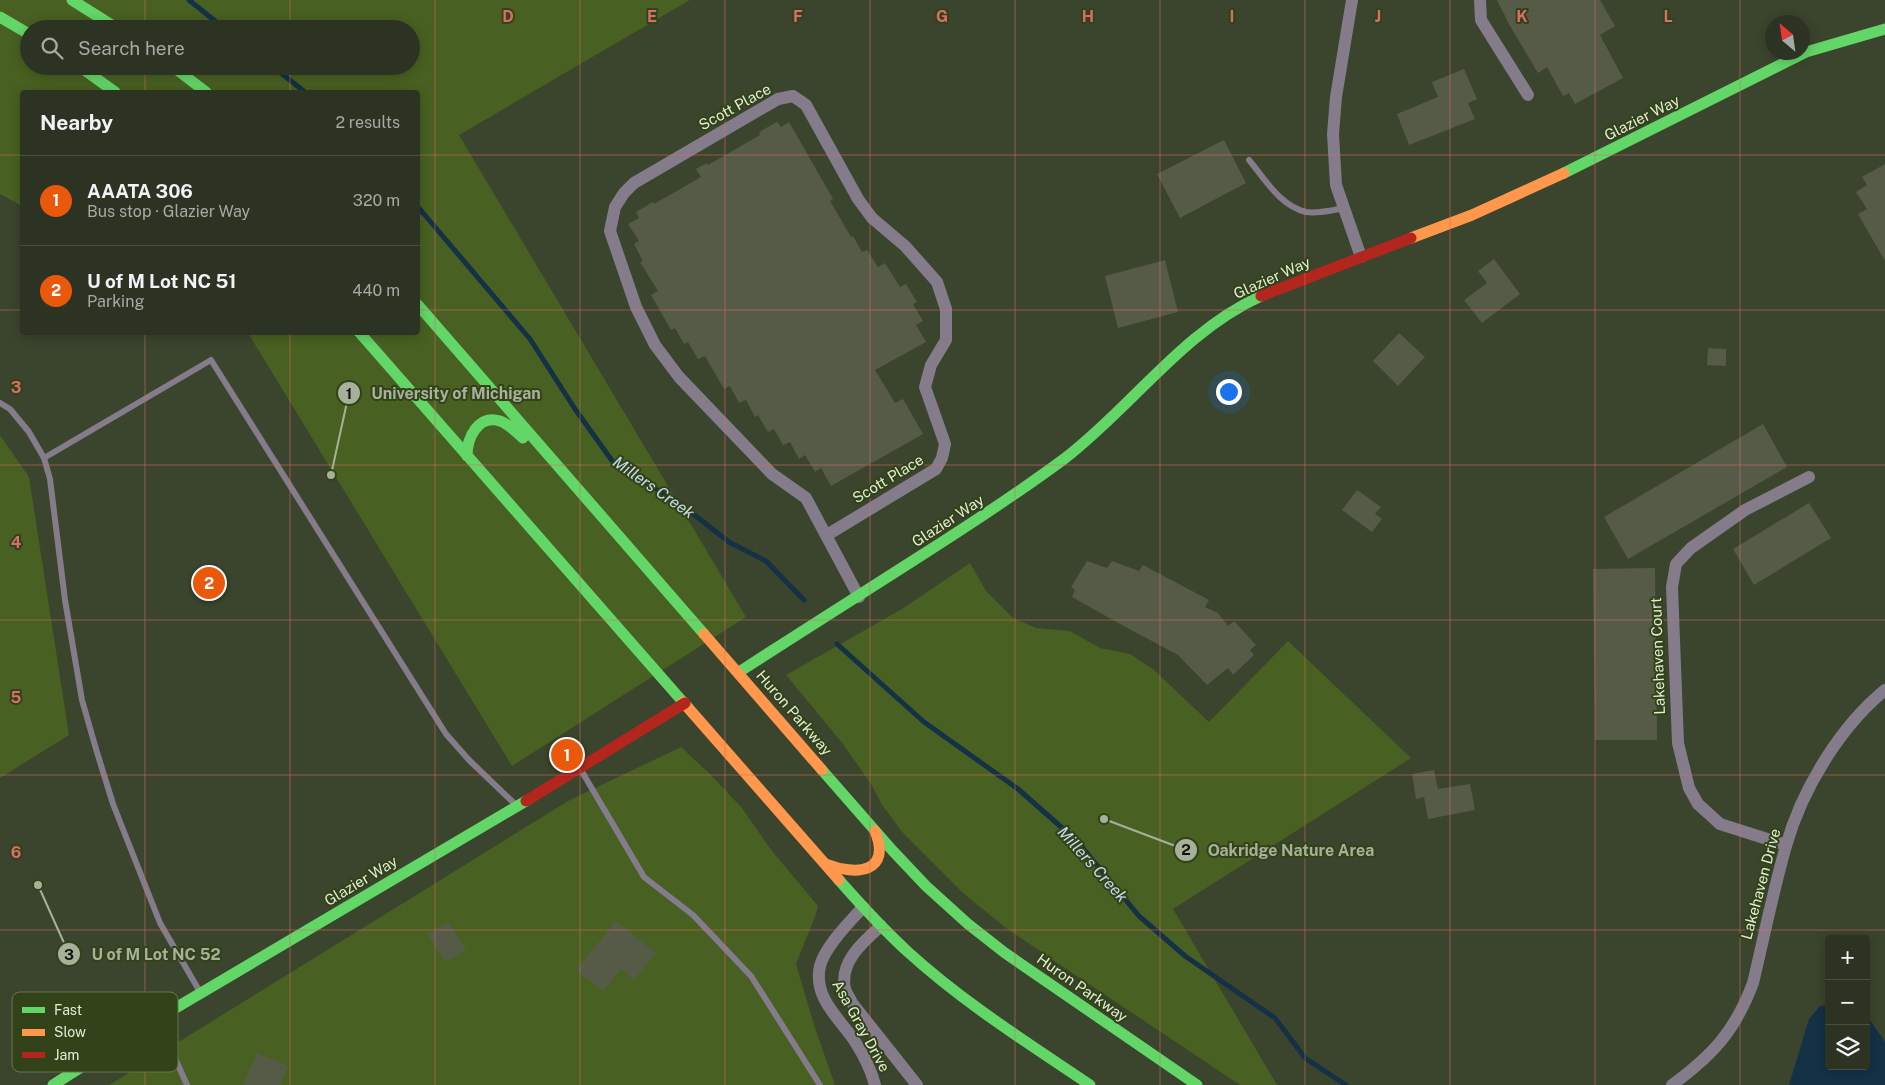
<!DOCTYPE html>
<html lang="en">
<head>
<meta charset="utf-8">
<style>
  :root { --surface:#2c3322; --page:#383f2f; --text:#f1f3f6; --muted:#a6aaa5; --line:#484e40; --accent:#ea580c }
  body { margin:0; font-family:"Public Sans",sans-serif; background:var(--page); color:var(--text) }
  .controls { position:absolute; right:15px; bottom:15px; display:grid; overflow:hidden; border-radius:5px; box-shadow:0 2px 12px #0003 }
  .controls button { width:45px; height:45px; display:grid; place-items:center; padding:0; border:0; border-bottom:1px solid var(--line); background:var(--surface); color:var(--text); font:25px sans-serif }
  .compass { position:absolute; left:1765px; top:15px; width:45px; height:45px; border-radius:50%; background:var(--surface); box-shadow:0 2px 12px #0003; rotate:331deg }
  .you { position:absolute; left:1228px; top:391px; width:18px; height:18px; margin:-12px; border:4px solid #fff; border-radius:50%; background:#1a73e8; box-shadow:0 0 0 8px #1a73e833 }
  .badge { display:grid; place-items:center; width:32px; height:32px; border-radius:50%; background:var(--accent); color:#fff; font-size:16px; font-weight:700 }
  .pin { position:absolute; translate:-50% -50%; border:2px solid #fff; box-shadow:0 1px 5px #0006 }
  .list { margin:0; padding:0; list-style:none }
  h2 { display:flex; justify-content:space-between; align-items:center; height:65px; margin:0; padding:0 20px; font-size:21px }
  h2 small { font-size:16px; font-weight:400; color:var(--muted) }
  .list li { display:grid; grid-template-columns:32px 1fr auto; gap:15px; align-items:center; box-sizing:border-box; height:90px; padding:0 20px; border-top:1px solid var(--line) }
  .list b { display:block; font-size:19px; white-space:nowrap }
  .list p { margin:0; font-size:16px; white-space:nowrap; color:var(--muted) }
  .list em { font-size:16px; font-style:normal; color:var(--muted) }
  .icon { flex:none; width:28px; height:28px; fill:none; stroke:currentColor; stroke-width:2; stroke-linecap:round; stroke-linejoin:round }
  .map { position:relative; flex:none; width:1885px; height:1085px; overflow:hidden }
  .search { position:absolute; background:var(--surface); box-shadow:0 2px 12px #0003; left:20px; top:20px; width:400px; height:55px; display:flex; align-items:center; gap:12px; box-sizing:border-box; padding:0 18px; border-radius:28px; color:var(--muted); font-size:19px }
  .panel { position:absolute; background:var(--surface); box-shadow:0 2px 12px #0003; left:20px; top:90px; width:400px; height:245px; border-radius:5px }
  .map>svg:first-child { display:block }
  .green { fill:#486021; fill-rule:evenodd }
  .water { fill:#143146 }
  .lines { fill:none; stroke-linecap:round; stroke-linejoin:round }
  .stream { stroke:#143146; stroke-width:5 }
  .building { fill:#565b47 }
  .lane { stroke:#847c8a; stroke-width:6 }
  .street { stroke:#847c8a; stroke-width:12 }
  .fast { stroke:#63d668; stroke-width:11 }
  .slow { stroke:#ff974d; stroke-width:11 }
  .jam { stroke:#b3261e; stroke-width:11 }
  .grid { fill:none; stroke:#da6d65; stroke-width:1; stroke-opacity:0.55 }
  .labels { text-anchor:middle; stroke-width:4; stroke-linejoin:round; paint-order:stroke }
  .street-label { font-size:15px; fill:#e1ecd5; stroke:#324219 }
  .water-label { font-size:16px; font-style:italic; fill:#c5daee; stroke:#324219 }
  .key { fill:#324219; stroke:#677551; stroke-width:1 }
  .key-label { font-size:14px; fill:#e1ecd5 }
  .grid-label { font-size:16px; text-anchor:middle; font-weight:bold; fill:#da6d65; stroke:#324219; stroke-width:4; stroke-linejoin:round; paint-order:stroke }
  .leader { fill:none; stroke:#a7b19a; stroke-width:2 }
  .callout-dot { fill:#a7b19a; stroke:#324219; stroke-width:2 }
  .mark-label { font-size:15px; text-anchor:middle; font-weight:bold; fill:#111 }
  .callout-label { font-size:16px; text-anchor:middle; font-weight:bold; fill:#a7b19a; stroke:#324219; stroke-width:4; stroke-linejoin:round; paint-order:stroke }
</style>
</head>
<body>
<div class="map">
<svg width="1885" height="1085" viewBox="0 0 1885 1085">
  <rect width="100%" height="100%" fill="#3b442d"/>
  <path class="green" d="M0,0H690L459,135L746,617L512,766L248,333L418,332V92H22V206L0,194ZM29,29H411V66H29Z
    M0,435L29,477L69,735L0,778Z
    M970,563L986,591L1013,618L1036,628L1070,631L1100,648L1130,654L1154,670L1209,722L1288,641L1411,758L1173,909L1277,1085H1240L1056,962L1006,928L963,893L903,833L882,805L871,784L843,744L786,675L902,609Z
    M681,747L711,775L742,808L772,851L818,906L816,914L796,964L815,1028L835,1085H109L568,801Z"/>
  <path class="water" d="M1829,1005V1066H1866V1014L1885,1042V1085H1789L1809,1019L1820,1006Z"/>
  <g class="lines">
    <path class="stream" d="M189,0L225,29
      M272,66L305,92
      M418,207L530,339L575,409L613,462L683,506L729,542L766,561L804,600
      M837,644L924,722L1018,789L1077,841L1139,916L1185,956L1275,1018L1305,1058L1346,1085"/>
  </g>
  <path class="building" d="M1497,0H1600L1615,26L1600,35L1623,78L1575,104L1569,93L1563,96L1547,67L1538,73L1510,26Z
    M1464,69L1477,99L1468,103L1475,119L1409,145L1397,114L1438,97L1432,82Z
    M777,122L781,127L789,122L833,199L830,201L851,237L853,236L862,252L867,250L878,267L885,263L900,287L906,284L917,302L913,304L923,321L916,325L926,342L875,370L895,403L903,399L923,434L831,486L821,468L815,472L805,455L799,459L790,442L783,445L774,429L768,432L758,415L755,417L746,400L739,403L730,386L724,389L705,356L698,359L688,342L684,344L675,328L671,330L651,295L658,291L640,262L643,261L634,244L639,241L628,224L639,218L636,212L653,202L654,204L701,177L696,169L707,163L708,165L760,135L759,132Z
    M1224,140L1246,183L1180,218L1157,174Z
    M1885,164V261L1858,214L1867,209L1856,192L1867,185L1862,177Z
    M1494,259L1520,294L1482,323L1464,300L1487,283L1478,271Z
    M1165,260L1178,312L1118,328L1105,276Z
    M1399,333L1425,357L1398,386L1373,361Z
    M1708,348L1726,349V366L1707,365Z
    M1763,424L1787,467L1628,559L1604,517Z
    M1357,490L1381,507L1375,514L1382,519L1372,532L1342,510Z
    M1809,503L1831,538L1754,585L1733,549Z
    M1087,561L1107,568L1112,561L1139,571L1143,565L1209,600L1205,607L1218,613L1228,626L1234,621L1256,645L1250,650L1254,655L1233,675L1228,668L1207,685L1178,655L1120,624L1072,597L1075,590L1071,587Z
    M1655,568L1657,740H1595L1593,569Z
    M1434,770L1438,789L1470,784L1475,810L1428,819L1424,797L1416,799L1412,774Z
    M616,921L656,953L634,980L621,969L603,991L576,970Z
    M449,922L466,950L445,962L428,934Z
    M257,1053L288,1066L280,1085H243Z"/>
  <g class="lines">
    <path class="lane" d="M1249,160C1265,179 1280,206 1306,212C1318,214 1333,210 1344,208
      M0,403L10,409L29,432L44,458L50,479L65,600L82,700L96,749L113,804L160,923L200,992
      M44,458L211,360L446,734L469,760L517,806
      M581,770L644,877L693,915L751,976L820,1085
      M158,1020L187,1085"/>
    <path class="street" d="M1352,0L1336,97L1333,134L1336,185L1361,257
      M1480,0L1481,20L1528,95
      M827,535L936,469L942,458L945,444L925,387L931,365L946,340V309L937,282L905,246L872,218L858,199L806,105L793,96L778,99L634,183L624,193L615,207L610,231L636,307L655,345L679,377L772,474L806,498L859,597
      M1786,845L1720,824L1698,804L1689,788L1678,743L1672,587L1676,564L1691,548L1745,510L1809,477
      M863,907C850,922 825,946 820,966C813,997 838,1017 854,1040C863,1054 871,1069 875,1085
      M881,926C863,942 839,962 845,989C846,993 850,998 852,1003L917,1085
      M1672,1085C1713,1055 1735,1031 1753,983C1764,937 1773,891 1786,846C1802,789 1840,727 1885,690"/>
    <path class="fast" d="M72,0L118,29
      M0,17L29,34
      M79,66L115,92
      M172,66L206,92
      M1564,173L1806,52L1885,29
      M418,305L704,634
      M359,332L683,702
      M467,456C467,438 478,414 500,421C509,424 516,432 523,438
      M739,672C796,635 853,599 911,562C963,529 1014,496 1064,459C1132,407 1182,332 1261,296
      M822,770L892,850L926,886L968,924L1005,953L1197,1085
      M839,880C861,905 884,930 908,952C964,1003 1028,1043 1090,1085
      M53,1085L157,1019L526,801"/>
    <path class="slow" d="M1411,238L1472,215L1564,173
      M704,634L822,770
      M683,702L839,880
      M826,864C856,876 892,873 875,831"/>
    <path class="jam" d="M1261,296L1411,238
      M526,801L685,703"/>
  </g>
  <path class="grid" d="M145,0V29M290,0V29M435,0V1085M580,0V1085M725,0V1085M870,0V1085M1015,0V1085M1160,0V1085M1305,0V1085M1450,0V1085M1595,0V1085M1740,0V1085M145,66V92M290,66V92M0,155H22M418,155H1885M0,310H22M418,310H1885M145,332V1085M290,332V1085M0,465H1885M0,620H1885M0,775H1885M0,930H1885"/>
  <g class="labels">
    <g class="street-label">
      <text transform="translate(735 107) rotate(-29)" y="5">Scott Place</text>
      <text transform="translate(1642 118) rotate(-27)" y="5">Glazier Way</text>
      <text transform="translate(1272 278) rotate(-24)" y="5">Glazier Way</text>
      <text transform="translate(888 479) rotate(-31)" y="5">Scott Place</text>
      <text transform="translate(948 521) rotate(-33)" y="5">Glazier Way</text>
      <text transform="translate(1658 656) rotate(-92)" y="5">Lakehaven Court</text>
      <text transform="translate(794 713) rotate(49)" y="5">Huron Parkway</text>
      <text transform="translate(361 881) rotate(-31)" y="5">Glazier Way</text>
      <text transform="translate(1761 884) rotate(-75)" y="5">Lakehaven Drive</text>
      <text transform="translate(1082 988) rotate(35)" y="5">Huron Parkway</text>
      <text transform="translate(861 1026) rotate(61)" y="5">Asa Gray Drive</text>
    </g>
    <g class="water-label">
      <text transform="translate(654 487) rotate(35)" y="6">Millers Creek</text>
      <text transform="translate(1093 864) rotate(48)" y="6">Millers Creek</text>
    </g>
  </g>
  <rect x="12" y="992" width="166" height="80" rx="8" class="key"/>
  <rect x="22" y="1007" width="23" height="6" fill="#63d668"/>
  <rect x="22" y="1029" width="23" height="7" fill="#ff974d"/>
  <rect x="22" y="1052" width="23" height="6" fill="#b3261e"/>
  <g class="key-label">
    <text x="54" y="1015">Fast</text>
    <text x="54" y="1037">Slow</text>
    <text x="54" y="1060">Jam</text>
  </g>
  <g class="grid-label">
    <text x="508" y="22">D</text>
    <text x="652" y="22">E</text>
    <text x="798" y="22">F</text>
    <text x="942" y="22">G</text>
    <text x="1088" y="22">H</text>
    <text x="1232" y="22">I</text>
    <text x="1378" y="22">J</text>
    <text x="1522" y="22">K</text>
    <text x="1668" y="22">L</text>
    <text x="16" y="393">3</text>
    <text x="16" y="548">4</text>
    <text x="16" y="703">5</text>
    <text x="16" y="858">6</text>
  </g>
  <path class="leader" d="M331 475L349 393M1104 819L1186 850M38 885L69 954"/>
  <g class="callout-dot">
    <circle cx="331" cy="475" r="5"/>
    <circle cx="1104" cy="819" r="5"/>
    <circle cx="38" cy="885" r="5"/>
    <circle cx="349" cy="393" r="12"/>
    <circle cx="1186" cy="850" r="12"/>
    <circle cx="69" cy="954" r="12"/>
  </g>
  <g class="mark-label">
    <text x="349" y="399">1</text>
    <text x="1186" y="855">2</text>
    <text x="69" y="960">3</text>
  </g>
  <g class="callout-label">
    <text x="456" y="399">University of Michigan</text>
    <text x="1291" y="856">Oakridge Nature Area</text>
    <text x="156" y="960">U of M Lot NC 52</text>
  </g>
</svg>
<div class="controls">
<button>+</button>
<button>−</button>
<button><svg class="icon" aria-label="layers" viewBox="0 0 24 24"><path d="M12 4l9 5-9 5-9-5zM3 14l9 5 9-5"/></svg></button>
</div>
<svg class="compass" viewBox="-18 -18 36 36"><path d="M0-13l5 13h-10z" fill="#e53935"/><path d="M0 13l5-13h-10z" fill="#a6aaa5"/></svg>
<div class="you"></div>
<div class="pin badge" style="left:567px;top:755px">1</div>
<div class="pin badge" style="left:209px;top:583px">2</div>
<div class="search"><svg class="icon" aria-label="search" viewBox="0 0 24 24"><circle cx="10" cy="10" r="6"/><path d="M15 15l6 6"/></svg>Search here</div>
<section class="panel">
<h2>Nearby<small>2 results</small></h2>
<ul class="list">
<li><span class="badge">1</span><div><b>AAATA 306</b><p>Bus stop · Glazier Way</p></div><em>320 m</em></li>
<li><span class="badge">2</span><div><b>U of M Lot NC 51</b><p>Parking</p></div><em>440 m</em></li>
</ul>
</section>
</div>
</body>
</html>
